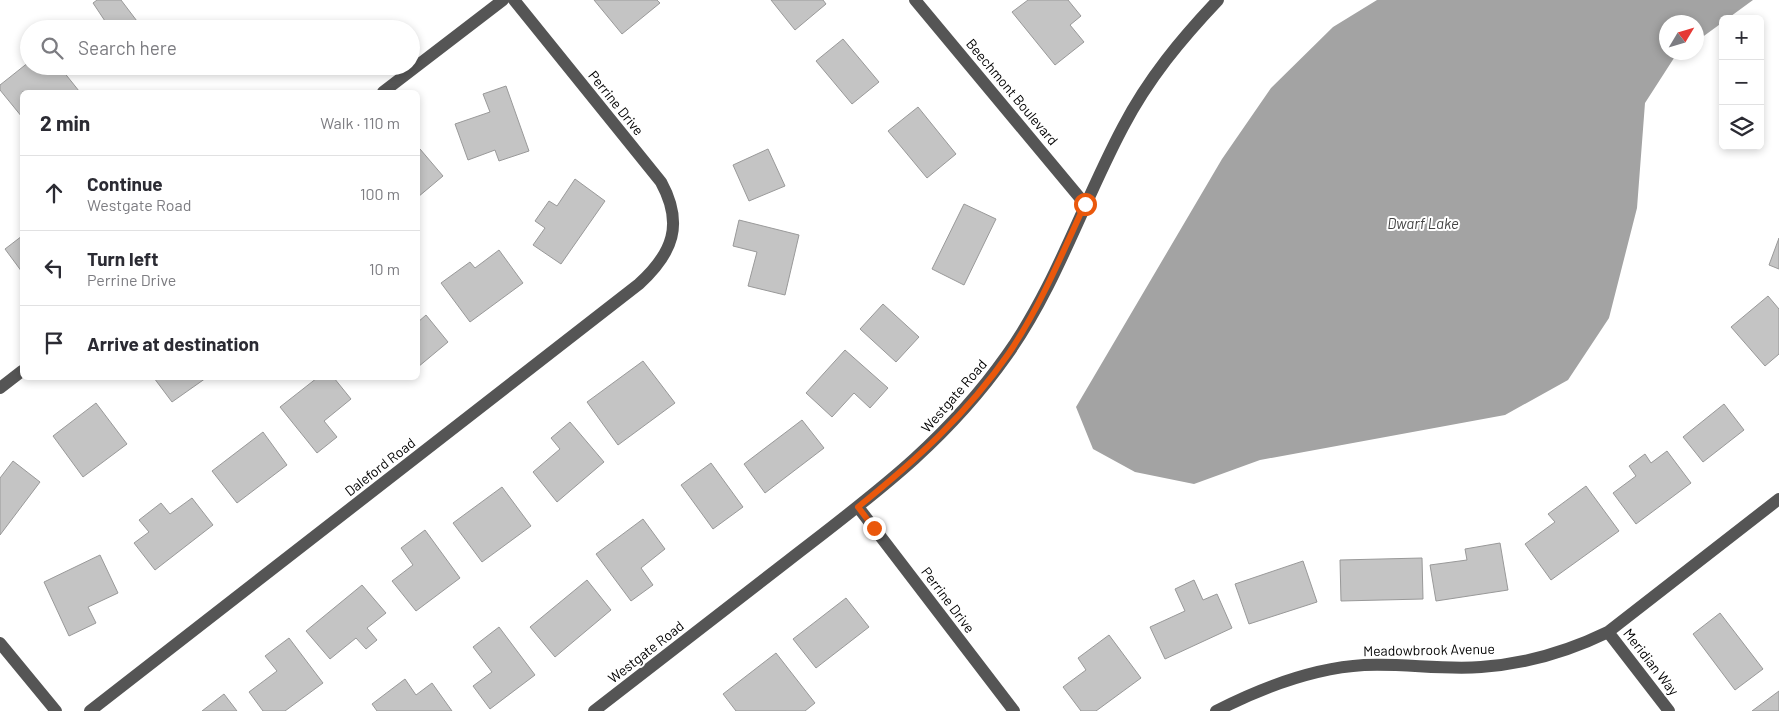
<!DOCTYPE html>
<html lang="en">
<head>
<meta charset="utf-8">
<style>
  :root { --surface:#fff; --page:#f2f2f3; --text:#2b2b33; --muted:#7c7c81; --line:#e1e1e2 }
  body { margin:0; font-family:Barlow,sans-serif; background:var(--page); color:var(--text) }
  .controls { position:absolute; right:15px; top:15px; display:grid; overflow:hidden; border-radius:8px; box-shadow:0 2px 8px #0003 }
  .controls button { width:45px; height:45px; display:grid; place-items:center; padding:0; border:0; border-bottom:1px solid var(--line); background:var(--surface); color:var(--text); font:25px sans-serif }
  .compass { position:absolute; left:1659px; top:15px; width:45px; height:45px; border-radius:50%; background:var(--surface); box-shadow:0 2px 8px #0003; rotate:52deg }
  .stop { position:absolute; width:15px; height:15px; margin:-11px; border:4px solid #ea580c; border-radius:50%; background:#fff }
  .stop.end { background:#ea580c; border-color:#fff; box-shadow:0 1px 5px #0008 }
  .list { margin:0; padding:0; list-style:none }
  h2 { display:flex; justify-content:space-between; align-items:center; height:65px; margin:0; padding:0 20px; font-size:21px }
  h2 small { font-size:16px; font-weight:400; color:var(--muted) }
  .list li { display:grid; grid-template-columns:32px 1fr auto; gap:15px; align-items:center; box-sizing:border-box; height:75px; padding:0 20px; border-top:1px solid var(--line) }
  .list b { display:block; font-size:19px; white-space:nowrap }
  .list p { margin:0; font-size:16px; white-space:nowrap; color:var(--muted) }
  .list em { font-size:16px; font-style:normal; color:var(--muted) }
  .icon { flex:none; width:28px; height:28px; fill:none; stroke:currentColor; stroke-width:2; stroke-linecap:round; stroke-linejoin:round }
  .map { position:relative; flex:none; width:1779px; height:711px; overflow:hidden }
  .search { position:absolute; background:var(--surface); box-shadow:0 2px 8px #0003; left:20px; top:20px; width:400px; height:55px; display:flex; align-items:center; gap:12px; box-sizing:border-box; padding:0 18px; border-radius:28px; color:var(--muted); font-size:19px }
  .panel { position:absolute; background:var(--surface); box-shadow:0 2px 8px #0003; left:20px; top:90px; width:400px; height:290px; border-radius:8px }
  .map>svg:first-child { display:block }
  .water { fill:#a3a3a3 }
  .building { fill:#c4c4c4; stroke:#999 }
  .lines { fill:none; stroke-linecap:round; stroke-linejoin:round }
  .minor { stroke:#555; stroke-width:12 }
  .route { stroke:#ea580c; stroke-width:6 }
  .labels { text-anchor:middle; stroke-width:4; stroke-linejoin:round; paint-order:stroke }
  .street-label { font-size:14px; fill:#000; stroke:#fff }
  .water-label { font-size:15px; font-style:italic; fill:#444; stroke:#fff }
</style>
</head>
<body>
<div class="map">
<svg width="1779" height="711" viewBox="0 0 1779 711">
  <rect width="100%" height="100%" fill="#fff"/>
  <path class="water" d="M1377,0H1753L1727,19H1723V22L1697,41L1696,22H1666V52L1681,53L1674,58L1645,103L1637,208L1609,318L1568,380L1505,415L1260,460L1194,484L1135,472L1093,449L1076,407L1222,159L1271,88L1333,27Z"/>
  <path class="building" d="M97,0H121L143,29H95L105,21L93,3Z
    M594,0H657L660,3L622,34Z
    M771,0H823L826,4L795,30Z
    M1028,0H1068L1081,16L1070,25L1084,42L1055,65L1012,12Z
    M843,39L879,82L852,104L816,61Z
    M29,62V66H59L79,91L22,92V117L0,90V85Z
    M506,86L529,151L499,161L495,150L468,160L455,124L490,112L483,94Z
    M918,107L956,154L927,178L888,131Z
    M420,149L443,176L418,197V151Z
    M768,149L785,186L749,201L733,165Z
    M575,179L605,201L561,264L533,245L545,228L535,221L549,201L557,206Z
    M964,204L996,219L964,285L932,269Z
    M739,220L799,235L785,295L748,286L757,252L733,246Z
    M22,236V272L5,249Z
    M1779,238V269L1769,265Z
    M499,250L523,283L470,322L441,283L470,262L475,268Z
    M1768,296L1779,309V354L1765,366L1731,327Z
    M883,304L919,337L896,362L860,329Z
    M426,315L448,342L418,367V322Z
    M845,350L888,388L870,408L854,393L832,417L806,393Z
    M643,361L675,403L618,445L587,402Z
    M154,378H206L172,402Z
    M317,378H334L351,399L324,421L337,437L317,453L280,407Z
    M96,403L127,444L83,477L53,436Z
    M1724,404L1744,430L1703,462L1683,437Z
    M802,420L824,448L765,493L744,464Z
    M570,422L604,462L557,502L533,472L560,449L551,438Z
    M263,432L287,465L237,503L212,471Z
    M1667,451L1691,483L1636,524L1613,493L1636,476L1629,466L1645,454L1651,463Z
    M13,461L40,482L0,535V478Z
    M711,463L743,507L713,529L681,485Z
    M1586,486L1619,531L1551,580L1525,544L1555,522L1548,514Z
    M502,487L531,526L482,562L453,523Z
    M192,498L213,525L155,570L134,543L149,532L139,520L161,503L170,514Z
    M643,519L665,549L641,568L653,585L631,601L596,554Z
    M425,530L460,578L416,611L392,581L413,565L401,548Z
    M1500,543L1508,590L1436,601L1430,565L1467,560L1465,549Z
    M100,555L118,593L88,607L96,623L69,636L44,582Z
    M1422,558L1423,599L1341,601L1340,560Z
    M1303,561L1317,602L1249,624L1235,584Z
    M587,580L611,610L555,657L530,627Z
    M1194,580L1203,600L1217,594L1232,628L1165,659L1150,627L1185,611L1175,589Z
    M362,585L386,613L367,628L377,640L366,649L356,638L330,659L306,631Z
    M846,598L869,627L816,668L793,639Z
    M1720,613L1763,669L1735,690L1693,634Z
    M499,627L535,675L490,709L473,686L492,672L473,647Z
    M1109,635L1141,678L1096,711H1081L1063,687L1086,670L1078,658Z
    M289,638L323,683L285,711H263L249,692L277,671L265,656Z
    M776,653L815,703L805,711H736L723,694Z
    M405,679L416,695L432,683L452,711H377L372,704Z
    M1779,691V711H1752Z
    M224,694L237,711H202Z"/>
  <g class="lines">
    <path class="minor" d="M915,0L1085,204
      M383,92L503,0
      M0,388L22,371
      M858,507L1014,711
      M1608,632L1669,711
      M0,643L56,711
      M90,711L639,284C673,253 684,224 661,182L514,0
      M594,711C659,661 724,610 789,560C873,495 945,443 1007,355C1056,286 1083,202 1123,127C1148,79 1181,39 1218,0
      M1216,711C1261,688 1313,668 1364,665C1403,663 1442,670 1481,667C1525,664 1569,651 1608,632L1779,499"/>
  </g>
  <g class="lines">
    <path class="route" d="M874,528L858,507C915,461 967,414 1009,353C1040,307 1062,254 1085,204"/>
  </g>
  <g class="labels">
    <g class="street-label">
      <text transform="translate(1012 92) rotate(50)" y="5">Beechmont Boulevard</text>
      <text transform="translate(616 103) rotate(51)" y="5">Perrine Drive</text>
      <text transform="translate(954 396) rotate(-49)" y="5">Westgate Road</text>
      <text transform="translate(380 467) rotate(-38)" y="5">Daleford Road</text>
      <text transform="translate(948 600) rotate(53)" y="5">Perrine Drive</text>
      <text transform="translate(1429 650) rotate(-1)" y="5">Meadowbrook Avenue</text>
      <text transform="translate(646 652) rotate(-38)" y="5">Westgate Road</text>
      <text transform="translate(1651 662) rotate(52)" y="5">Meridian Way</text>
    </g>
    <g class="water-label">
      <text x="1423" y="229">Dwarf Lake</text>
    </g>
  </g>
</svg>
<div class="controls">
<button>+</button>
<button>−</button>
<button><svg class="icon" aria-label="layers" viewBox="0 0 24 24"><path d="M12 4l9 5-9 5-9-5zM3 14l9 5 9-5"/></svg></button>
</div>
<svg class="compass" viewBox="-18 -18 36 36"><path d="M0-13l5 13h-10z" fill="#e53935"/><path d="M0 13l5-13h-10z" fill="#7c7c81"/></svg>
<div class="stop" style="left:1085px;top:204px"></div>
<div class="stop end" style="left:874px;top:528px"></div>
<div class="search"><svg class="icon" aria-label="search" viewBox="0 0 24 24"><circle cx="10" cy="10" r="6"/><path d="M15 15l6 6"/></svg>Search here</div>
<section class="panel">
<h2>2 min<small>Walk · 110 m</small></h2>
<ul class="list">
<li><svg class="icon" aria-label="ahead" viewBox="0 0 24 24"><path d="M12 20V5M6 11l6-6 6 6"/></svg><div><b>Continue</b><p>Westgate Road</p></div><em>100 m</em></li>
<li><svg class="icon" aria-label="left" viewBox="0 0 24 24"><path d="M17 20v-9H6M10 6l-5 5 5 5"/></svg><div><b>Turn left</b><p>Perrine Drive</p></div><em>10 m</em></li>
<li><svg class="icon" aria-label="arrive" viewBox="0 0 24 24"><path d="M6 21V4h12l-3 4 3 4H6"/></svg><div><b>Arrive at destination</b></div></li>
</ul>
</section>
</div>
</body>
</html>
